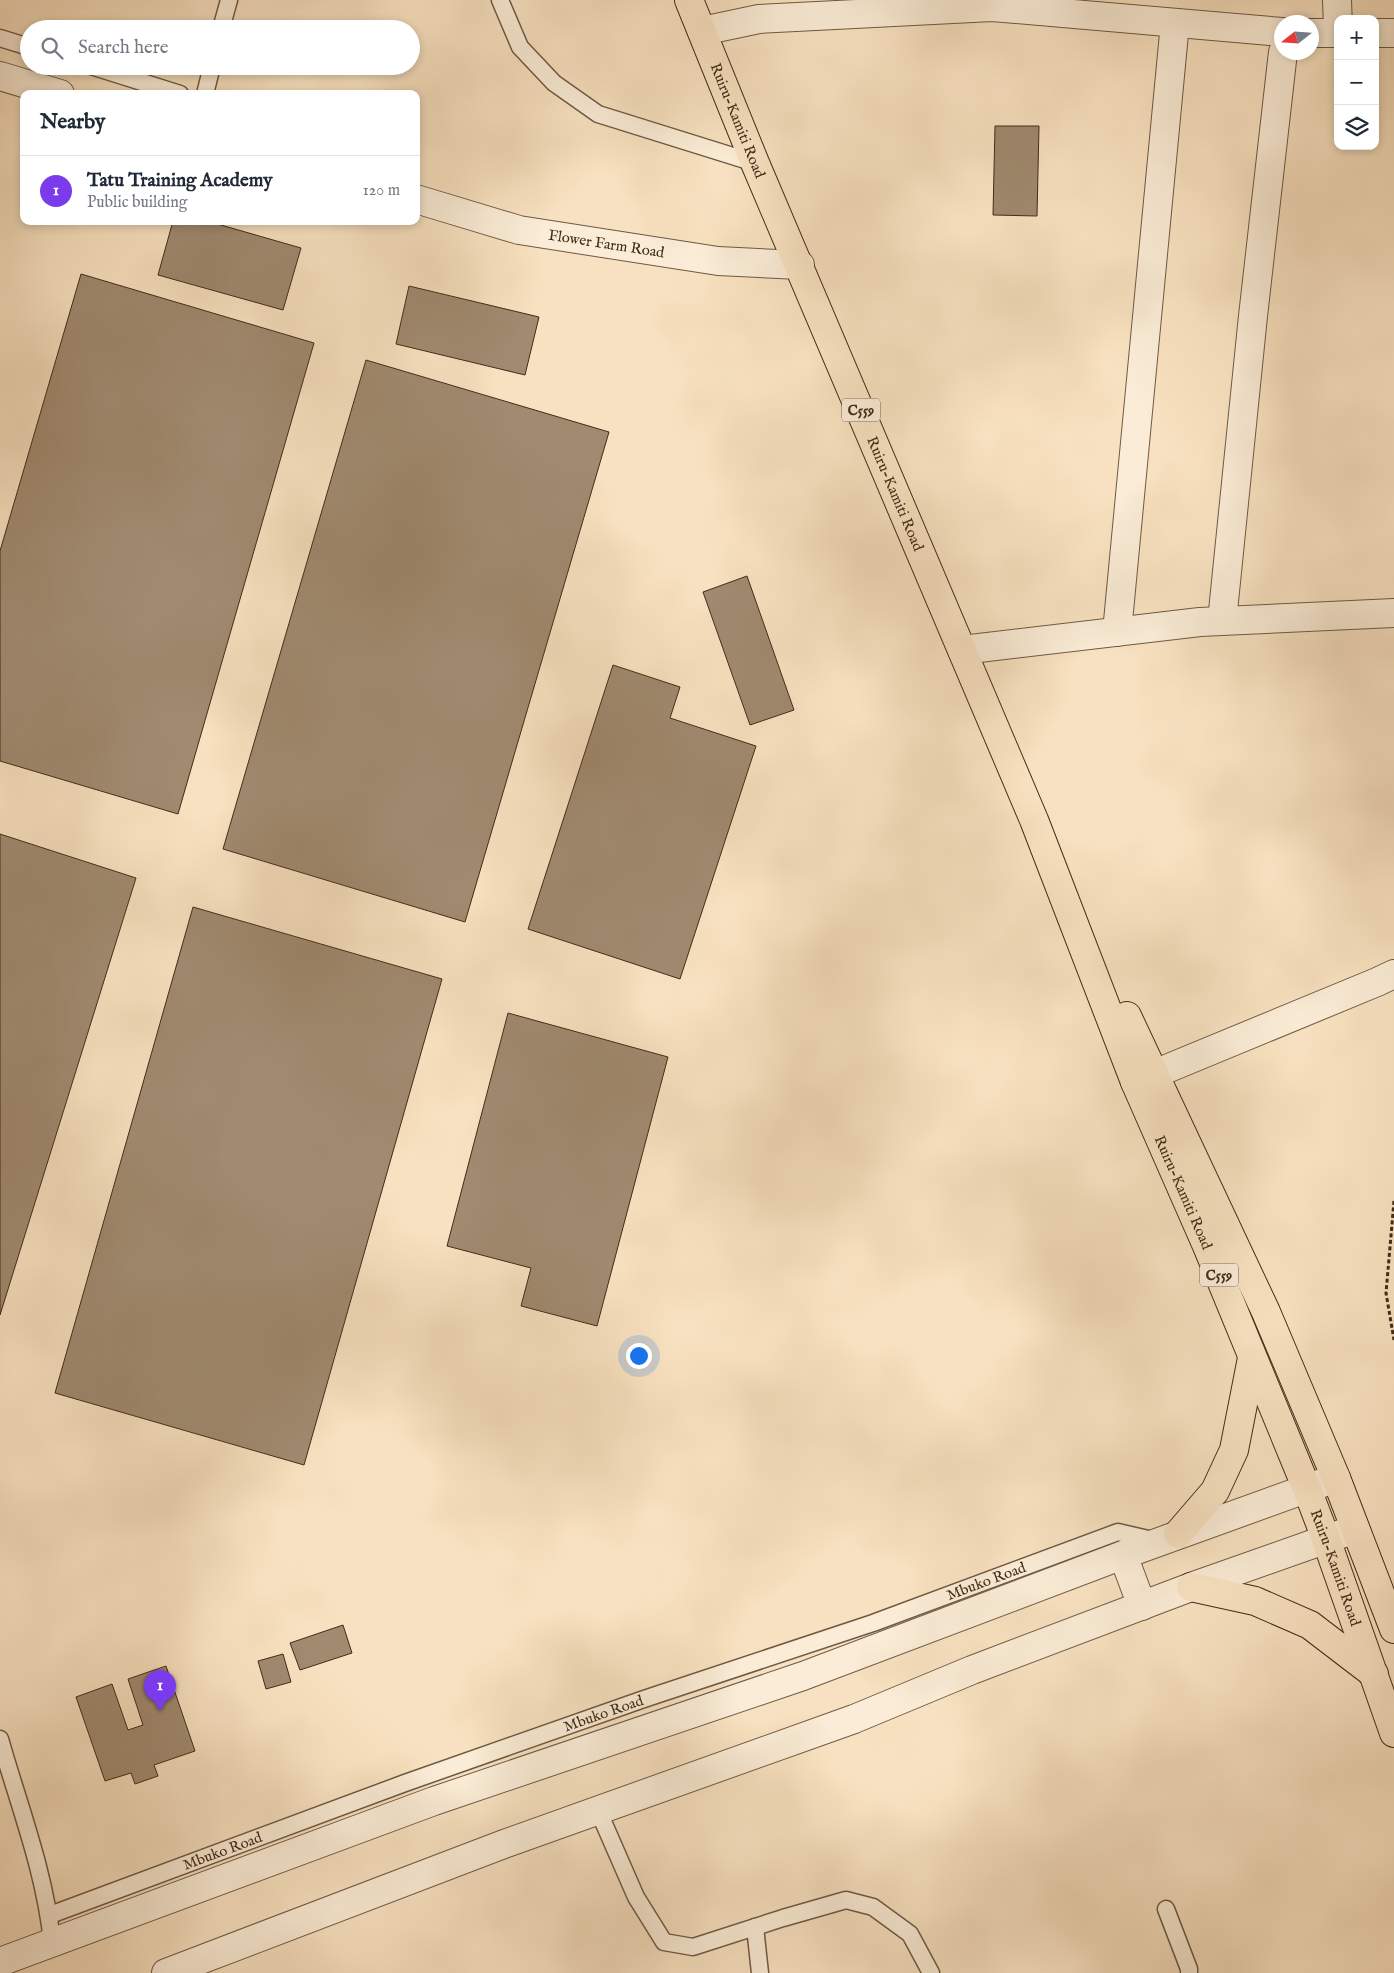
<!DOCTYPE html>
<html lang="en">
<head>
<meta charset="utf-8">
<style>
  :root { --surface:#fff; --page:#f6f6f7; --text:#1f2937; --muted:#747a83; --line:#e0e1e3; --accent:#7c3aed }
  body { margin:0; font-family:"IM FELL English",serif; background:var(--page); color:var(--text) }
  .controls { position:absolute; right:15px; top:15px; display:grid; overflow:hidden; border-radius:10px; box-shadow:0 2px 8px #0003 }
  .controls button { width:45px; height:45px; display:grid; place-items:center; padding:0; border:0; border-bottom:1px solid var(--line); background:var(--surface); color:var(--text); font:25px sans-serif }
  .compass { position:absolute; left:1274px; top:15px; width:45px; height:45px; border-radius:50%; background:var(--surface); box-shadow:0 2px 8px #0003; rotate:253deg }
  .you { position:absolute; left:638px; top:1355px; width:18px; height:18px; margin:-12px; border:4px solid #fff; border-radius:50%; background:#1a73e8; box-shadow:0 0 0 8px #1a73e833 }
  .badge { display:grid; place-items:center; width:32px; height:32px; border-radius:50%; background:var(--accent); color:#fff; font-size:16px; font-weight:700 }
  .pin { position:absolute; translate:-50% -41px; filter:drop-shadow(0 1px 2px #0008) }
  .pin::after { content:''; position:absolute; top:26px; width:18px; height:15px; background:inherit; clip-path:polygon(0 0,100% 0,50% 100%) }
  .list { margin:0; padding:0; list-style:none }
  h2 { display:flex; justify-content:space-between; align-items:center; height:65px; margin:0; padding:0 20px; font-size:21px }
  h2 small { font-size:16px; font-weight:400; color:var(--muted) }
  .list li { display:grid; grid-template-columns:32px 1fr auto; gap:15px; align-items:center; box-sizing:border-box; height:70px; padding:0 20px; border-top:1px solid var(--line) }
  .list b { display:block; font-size:19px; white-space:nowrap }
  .list p { margin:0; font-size:16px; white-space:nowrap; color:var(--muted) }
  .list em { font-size:16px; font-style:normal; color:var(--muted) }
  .icon { flex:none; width:28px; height:28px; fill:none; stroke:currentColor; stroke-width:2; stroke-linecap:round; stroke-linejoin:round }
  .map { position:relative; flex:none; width:1394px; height:1973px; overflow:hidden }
  .search { position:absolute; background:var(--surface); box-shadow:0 2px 8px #0003; left:20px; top:20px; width:400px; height:55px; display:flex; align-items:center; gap:12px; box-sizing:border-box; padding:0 18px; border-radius:28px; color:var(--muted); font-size:19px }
  .panel { position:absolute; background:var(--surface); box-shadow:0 2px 8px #0003; left:20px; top:90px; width:400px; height:135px; border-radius:10px }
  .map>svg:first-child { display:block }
  .building { fill:#a08a70; stroke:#412c19 }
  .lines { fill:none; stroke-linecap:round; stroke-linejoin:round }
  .lane-casing { stroke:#6f5943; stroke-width:19 }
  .street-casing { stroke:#6f5943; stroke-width:30 }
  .primary-casing { stroke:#412c19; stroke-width:30 }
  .path { stroke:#412c19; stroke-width:3; stroke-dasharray:4 2.5; stroke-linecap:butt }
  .lane { stroke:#faecd6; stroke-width:16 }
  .street { stroke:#faecd6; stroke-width:28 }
  .primary { stroke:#f8e1c0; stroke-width:28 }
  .labels { text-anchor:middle; stroke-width:4; stroke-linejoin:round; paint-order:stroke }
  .shield { fill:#faecd6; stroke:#786652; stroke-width:1 }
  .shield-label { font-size:14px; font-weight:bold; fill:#412c19 }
  .street-label { font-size:15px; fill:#412c19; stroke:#faecd6 }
</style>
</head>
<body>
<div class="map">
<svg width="1394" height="1973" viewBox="0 0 1394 1973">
  <rect width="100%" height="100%" fill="#f8e1c0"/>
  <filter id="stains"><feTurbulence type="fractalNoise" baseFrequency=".004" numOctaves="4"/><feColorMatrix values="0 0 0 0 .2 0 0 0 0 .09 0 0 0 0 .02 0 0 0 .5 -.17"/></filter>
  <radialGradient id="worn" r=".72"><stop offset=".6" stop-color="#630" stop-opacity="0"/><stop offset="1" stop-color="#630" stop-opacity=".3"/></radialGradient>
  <path class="building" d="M995,126H1039L1037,216L993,215Z
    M173,221H207L301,248L283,310L158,275Z
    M81,274L314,343L178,814L0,761V551Z
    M409,286L539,317L525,375L396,344Z
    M366,360L609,432L465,922L223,849Z
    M747,576L794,710L750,725L703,592Z
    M613,665L680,687L670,718L756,746L680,979L528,929Z
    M0,834L136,878L0,1315Z
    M193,907L442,979L304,1465L55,1393Z
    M508,1013L668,1057L597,1326L521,1306L531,1268L447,1246Z
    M343,1625L352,1653L300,1670L290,1643Z
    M283,1654L291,1682L266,1689L258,1661Z
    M166,1666L195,1751L154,1765L158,1776L135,1784L131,1773L105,1781L76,1697L112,1684L128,1730L143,1725L128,1679Z"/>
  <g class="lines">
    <defs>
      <g id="lane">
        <path d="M500,0L520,47L554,83L598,114L755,163"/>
        <path d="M221,29L229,0"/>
        <path d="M0,38L29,47"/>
        <path d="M91,66L180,94"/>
        <path d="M205,94L212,66"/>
        <path d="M0,1739C19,1806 45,1872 52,1942"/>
        <path d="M598,1810L636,1897L664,1942L693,1947L783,1918L846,1900L873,1907L910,1934L931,1973"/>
        <path d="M1166,1909L1189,1969V1973"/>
        <path id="s1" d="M50,1915L405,1783L644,1699L873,1623L1118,1532L1157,1541"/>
        <path d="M755,1927L760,1973"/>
      </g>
      <g id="street">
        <path d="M1337,0L1338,27"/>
        <path d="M702,31L759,19L992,7L1282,32"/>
        <path d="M1312,33H1338"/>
        <path d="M1375,33H1394"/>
        <path d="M0,76L60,94"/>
        <path id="s2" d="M416,199L519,230L718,261L800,265"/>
        <path d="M1222,621L1253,316L1283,52"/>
        <path d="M1117,632L1175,23"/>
        <path d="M962,650L1200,622L1394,613"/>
        <path d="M1135,1082L1377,982L1394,974"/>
        <path d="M1123,1555L1142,1606"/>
        <path d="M0,1962L434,1801L803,1676L1123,1555L1336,1478"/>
        <path d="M166,1973L504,1844L854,1719L972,1670L1191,1587L1355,1529"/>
      </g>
      <g id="primary">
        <path id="s3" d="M689,0L755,163L1034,820L1135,1082L1207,1246L1307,1489L1326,1539L1394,1733"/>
        <path d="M1127,1016L1266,1312L1336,1478L1394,1629"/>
        <path d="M1178,1534L1215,1491L1234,1450L1252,1358"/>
        <path d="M1191,1587L1255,1601L1310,1625L1374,1674"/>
      </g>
    </defs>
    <use href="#lane" class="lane-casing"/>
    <use href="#street" class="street-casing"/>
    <use href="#primary" class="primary-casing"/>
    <path class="path" d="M1394,1201L1386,1293L1394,1340"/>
    <use href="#lane" class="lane"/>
    <use href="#street" class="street"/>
    <use href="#primary" class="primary"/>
  </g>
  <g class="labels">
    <g class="shield">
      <rect x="842" y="398.5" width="38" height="23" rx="4"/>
      <rect x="1200" y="1263.5" width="38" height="23" rx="4"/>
    </g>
    <g class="shield-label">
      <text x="861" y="415">C559</text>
      <text x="1219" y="1280">C559</text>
    </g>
    <g class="street-label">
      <text dy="5" stroke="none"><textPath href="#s3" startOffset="130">Ruiru-Kamiti Road</textPath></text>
      <text dy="5" stroke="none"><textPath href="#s2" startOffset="196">Flower Farm Road</textPath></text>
      <text dy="5" stroke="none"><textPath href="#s3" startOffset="535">Ruiru-Kamiti Road</textPath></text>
      <text dy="5" stroke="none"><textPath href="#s3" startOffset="1291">Ruiru-Kamiti Road</textPath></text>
      <text dy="5" stroke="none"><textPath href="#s3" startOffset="1696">Ruiru-Kamiti Road</textPath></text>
      <text dy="5" stroke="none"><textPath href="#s1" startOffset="994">Mbuko Road</textPath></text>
      <text dy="5" stroke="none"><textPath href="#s1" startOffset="589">Mbuko Road</textPath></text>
      <text dy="5" stroke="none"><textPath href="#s1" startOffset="184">Mbuko Road</textPath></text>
    </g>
  </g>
  <rect width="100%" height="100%" filter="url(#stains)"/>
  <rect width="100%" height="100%" fill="url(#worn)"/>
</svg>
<div class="controls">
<button>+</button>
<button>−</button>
<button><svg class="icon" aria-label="layers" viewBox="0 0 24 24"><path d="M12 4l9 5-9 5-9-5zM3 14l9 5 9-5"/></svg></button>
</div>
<svg class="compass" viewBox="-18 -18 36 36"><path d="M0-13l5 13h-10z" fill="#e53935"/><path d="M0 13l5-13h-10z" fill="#747a83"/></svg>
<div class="you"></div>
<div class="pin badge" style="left:160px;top:1711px">1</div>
<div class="search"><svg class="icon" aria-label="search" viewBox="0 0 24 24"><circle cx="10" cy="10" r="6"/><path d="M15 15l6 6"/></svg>Search here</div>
<section class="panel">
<h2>Nearby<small></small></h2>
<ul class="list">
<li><span class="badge">1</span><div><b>Tatu Training Academy</b><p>Public building</p></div><em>120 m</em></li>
</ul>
</section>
</div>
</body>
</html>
